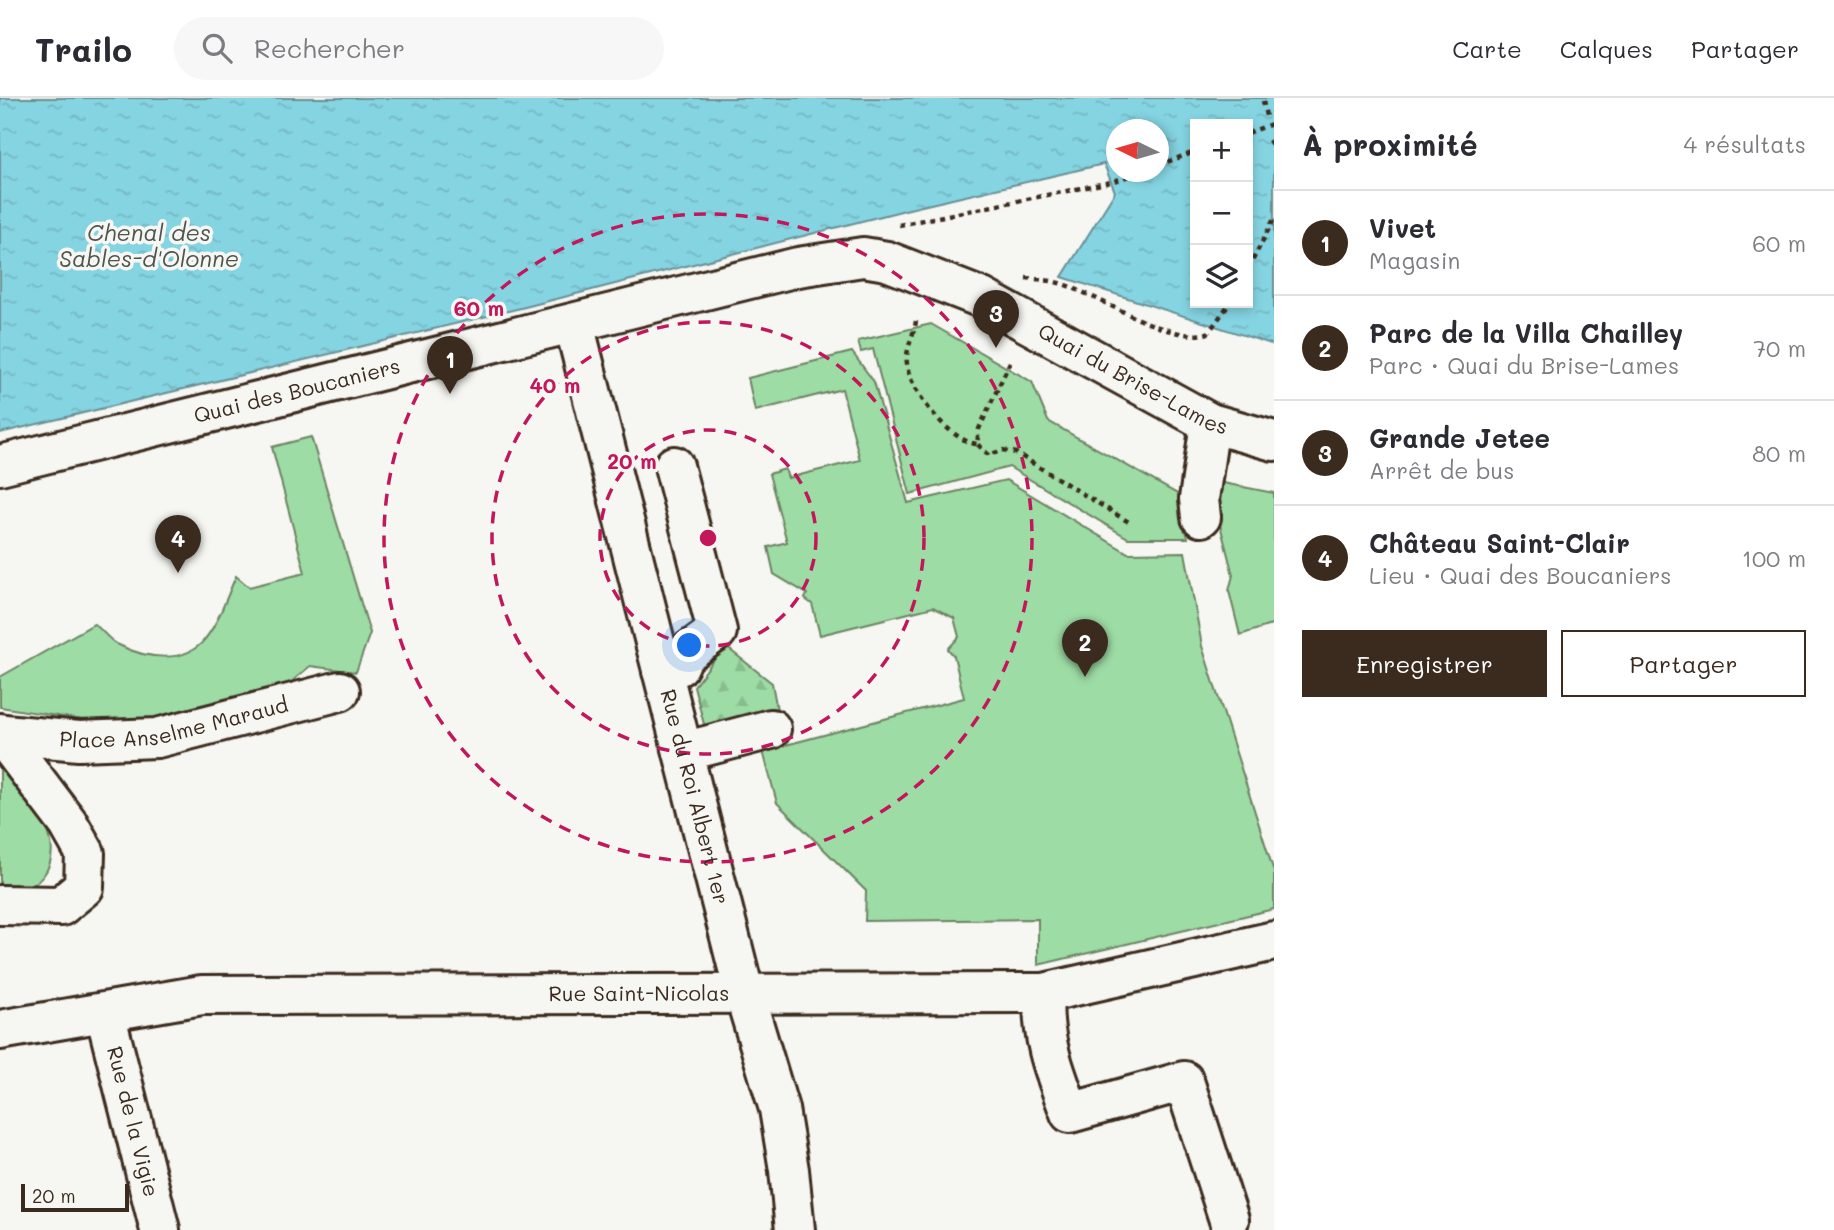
<!DOCTYPE html>
<html lang="fr">
<head>
<meta charset="utf-8">
<style>
  :root { --surface:#fff; --page:#f7f7f7; --text:#2b2b33; --muted:#7c7c81; --line:#e1e1e2; --accent:#3b2a1e }
  body { margin:0; font-family:Mali,sans-serif; background:var(--page); color:var(--text) }
  .controls { position:absolute; right:21px; top:21px; display:grid; overflow:hidden; border-radius:0px; box-shadow:0 4px 10px #0003 }
  .controls button { width:63px; height:63px; display:grid; place-items:center; padding:0; border:0; border-bottom:2px solid var(--line); background:var(--surface); color:var(--text); font:35px sans-serif }
  .compass { position:absolute; left:1106px; top:21px; width:63px; height:63px; border-radius:50%; background:var(--surface); box-shadow:0 4px 10px #0003; rotate:275deg }
  .scale { position:absolute; left:21px; bottom:18px; width:108px; box-sizing:border-box; padding-left:7px; border:4px solid #3b2a1e; border-top:0; font-size:19px; line-height:24px; white-space:nowrap; color:#3b2a1e; -webkit-text-stroke:5px #f6f6f2; paint-order:stroke }
  .you { position:absolute; left:690px; top:548px; width:24px; height:24px; margin:-18px; border:5px solid #fff; border-radius:50%; background:#1a73e8; box-shadow:0 0 0 10px #1a73e833 }
  .badge { display:grid; place-items:center; width:46px; height:46px; border-radius:50%; background:var(--accent); color:#fff; font-size:23px; font-weight:700 }
  .pin { position:absolute; translate:-50% -58px; filter:drop-shadow(0 2px 4px #0008) }
  .pin::after { content:''; position:absolute; top:37px; width:24px; height:21px; background:inherit; clip-path:polygon(0 0,100% 0,50% 100%) }
  .list { margin:0; padding:0; list-style:none }
  h2 { display:flex; justify-content:space-between; align-items:center; height:91px; margin:0; padding:0 28px; font-size:30px }
  h2 small { font-size:23px; font-weight:400; color:var(--muted) }
  .list li { display:grid; grid-template-columns:46px 1fr auto; gap:21px; align-items:center; box-sizing:border-box; height:105px; padding:0 28px; border-top:2px solid var(--line) }
  .list b { display:block; font-size:26px; white-space:nowrap }
  .list p { margin:0; font-size:23px; white-space:nowrap; color:var(--muted) }
  .list em { font-size:23px; font-style:normal; color:var(--muted) }
  .actions { display:flex; gap:14px; padding:21px 28px }
  .actions a { flex:1; padding:16px 0; border:2px solid var(--accent); border-radius:0px; text-align:center; font-size:24px; color:var(--accent) }
  .actions .main { background:var(--accent); color:#fff }
  .icon { flex:none; width:38px; height:38px; fill:none; stroke:currentColor; stroke-width:2; stroke-linecap:round; stroke-linejoin:round }
  .map { position:relative; flex:none; width:1274px; height:1132px; overflow:hidden }
  header { display:flex; align-items:center; gap:42px; box-sizing:border-box; height:98px; padding:0 35px; background:var(--surface); border-bottom:2px solid var(--line) }
  header strong { font-size:33px }
  nav { display:flex; gap:38px; margin-inline-start:auto; font-size:24px }
  .search { width:490px; height:63px; background:var(--page); display:flex; align-items:center; gap:18px; box-sizing:border-box; padding:0 24px; border-radius:38px; color:var(--muted); font-size:26px }
  main { display:flex }
  aside { flex:1; background:var(--surface) }
  .map>svg:first-child { display:block }
  .green { fill:#9ddca5; stroke:#6c8362; stroke-width:2 }
  .forest { fill:url(#forest-firs); stroke:#6c8362; stroke-width:2 }
  .water { fill:url(#water-ripples); stroke:#679094; stroke-width:2; fill-rule:evenodd }
  .lines { fill:none; stroke-linecap:round; stroke-linejoin:round }
  .minor-casing { stroke:#3b2a1e; stroke-width:44 }
  .path { stroke:#3b2a1e; stroke-width:4.5; stroke-dasharray:5 5; stroke-linecap:butt }
  .minor { stroke:#f6f6f2; stroke-width:38 }
  .path-bridge { stroke:#3b2a1e; stroke-width:4.5; stroke-dasharray:5 5; stroke-linecap:butt }
  .ring { fill:none; stroke:#c2185b; stroke-width:3.5; stroke-dasharray:12 9 }
  .labels { text-anchor:middle; stroke-width:7; stroke-linejoin:round; paint-order:stroke }
  .street-label { font-size:21px; fill:#3b2a1e; stroke:#f6f6f2 }
  .water-label { font-size:23px; font-style:italic; fill:#4e544f; stroke:#f6f6f2 }
  .centre { fill:#c2185b; stroke:#f6f6f2; stroke-width:3.5 }
  .ring-label { font-size:21px; text-anchor:middle; font-weight:bold; fill:#c2185b; stroke:#f6f6f2; stroke-width:7; stroke-linejoin:round; paint-order:stroke }
</style>
</head>
<body>
<header>
<strong>Trailo</strong>
<div class="search"><svg class="icon" aria-label="search" viewBox="0 0 24 24"><circle cx="10" cy="10" r="6"/><path d="M15 15l6 6"/></svg>Rechercher</div>
<nav><a>Carte</a><a>Calques</a><a>Partager</a></nav>
</header>
<main>
<div class="map">
<svg width="1274" height="1132" viewBox="0 0 1274 1132">
  <defs>
    <pattern id="forest-firs" width="22" height="20" patternUnits="userSpaceOnUse" patternTransform="scale(1.75)"><rect width="22" height="20" fill="#9ddca5"/><path d="M5 1l3.5 6h-7zM16 11l3.5 6h-7z" fill="#88bd8e"/></pattern>
    <pattern id="water-ripples" width="26" height="14" patternUnits="userSpaceOnUse" patternTransform="scale(1.75)"><rect width="26" height="14" fill="#85d4e2"/><path d="M2 4q2-2 4 0t4 0M15 11q2-2 4 0t4 0" fill="none" stroke="#74b6c1"/></pattern>
  </defs>
  <rect width="100%" height="100%" fill="#f6f6f2"/>
  <filter id="ink" filterUnits="userSpaceOnUse"><feTurbulence type="fractalNoise" baseFrequency=".0143" numOctaves="2"/><feDisplacementMap in="SourceGraphic" scale="14" xChannelSelector="R" yChannelSelector="G"/><feConvolveMatrix kernelMatrix="1 2 1 2 8 2 1 2 1" color-interpolation-filters="sRGB"/></filter>
  <g filter="url(#ink)">
    <path class="green" d="M931,226L1032,284L1048,323L1179,397L1188,440H1128L1009,369L910,396L873,251L861,254L858,243Z
      M852,254L874,284L908,405L1006,382L1128,455L1185,454L1202,548L1274,774V811L1038,867V821L865,823L866,793L777,705L763,653L964,600L954,558L948,551L959,539L954,520L933,509L820,537L812,506L805,501L807,496L774,476L768,449L787,444L769,376L785,371L788,380L860,362L842,291L755,313L748,280Z
      M311,339L370,535L356,574L310,568L282,592L127,629L0,609V579L94,526C103,532 109,543 119,547C144,560 185,567 205,541C219,524 227,498 236,478L249,489L305,475L272,349Z
      M1223,385L1274,395V526L1240,537L1229,493L1233,477L1217,415Z
      M0,667C22,694 72,740 43,778C38,785 28,790 21,795L0,792Z"/>
    <path class="forest" d="M725,548L772,585L778,617L706,634L694,588Z"/>
    <path class="water" d="M0,0H1274V247L1062,179L1115,94L1104,66L909,111L525,209L0,335ZM1195,26H1248V205H1195ZM1116,32H1158V74H1116Z"/>
    <g class="lines">
      <defs>
        <g id="minor">
          <path id="s1" d="M574,226L745,898L779,1011L789,1072L795,1132"/>
          <path id="s2" d="M0,367L798,169L863,159L887,163L982,200L1210,325L1274,343"/>
          <path d="M1201,419L1199,401L1210,325"/>
          <path d="M662,573L679,568L684,557L717,533L674,368"/>
          <path d="M0,635L68,725L85,755L84,789L61,808L0,807"/>
          <path id="s3" d="M4,636L79,643L157,640L340,593"/>
          <path d="M683,654L771,631"/>
          <path d="M1044,895C1040,938 1055,975 1070,1015L1184,983L1229,1122"/>
          <path id="s4" d="M105,915L160,1132"/>
          <path id="s5" d="M0,932L202,897L1044,895L1274,843"/>
        </g>
      </defs>
      <use href="#minor" class="minor-casing"/>
      <path class="path" d="M1263,3L1266,18
        M1269,42L1274,50
        M1158,67L1195,54
        M899,127L1111,84L1141,74
        M1248,171L1274,121
        M1026,180C1037,181 1049,182 1059,185C1098,196 1169,247 1208,235L1230,205
        M916,223C914,237 905,252 907,266C909,293 951,344 977,346
        M1010,264L979,331L977,346L989,357L1003,352L1016,355L1132,426"/>
      <use href="#minor" class="minor"/>
      <path class="path-bridge" d="M1248,35L1274,25"/>
    </g>
  </g>
  <g class="ring">
    <circle cx="708" cy="440" r="108"/>
    <circle cx="708" cy="440" r="216"/>
    <circle cx="708" cy="440" r="324"/>
  </g>
  <g class="labels">
    <g class="street-label">
      <text dy="7" stroke="none"><textPath href="#s2" startOffset="1186">Quai du Brise-Lames</textPath></text>
      <text dy="7" stroke="none"><textPath href="#s2" startOffset="306">Quai des Boucaniers</textPath></text>
      <text dy="7" stroke="none"><textPath href="#s3" startOffset="172">Place Anselme Maraud</textPath></text>
      <text dy="7" stroke="none"><textPath href="#s1" startOffset="488">Rue du Roi Albert 1er</textPath></text>
      <text dy="7" stroke="none"><textPath href="#s5" startOffset="642">Rue Saint-Nicolas</textPath></text>
      <text dy="7" stroke="none"><textPath href="#s4" startOffset="112">Rue de la Vigie</textPath></text>
    </g>
    <g class="water-label">
      <text x="149" y="143">Chenal des<tspan x="149" dy="26">Sables-d'Olonne</tspan></text>
    </g>
  </g>
  <circle cx="708" cy="440" r="10" class="centre"/>
  <g class="ring-label">
    <text x="479" y="218">60 m</text>
    <text x="555" y="295">40 m</text>
    <text x="632" y="371">20 m</text>
  </g>
</svg>
<div class="controls">
<button>+</button>
<button>−</button>
<button><svg class="icon" aria-label="layers" viewBox="0 0 24 24"><path d="M12 4l9 5-9 5-9-5zM3 14l9 5 9-5"/></svg></button>
</div>
<svg class="compass" viewBox="-18 -18 36 36"><path d="M0-13l5 13h-10z" fill="#e53935"/><path d="M0 13l5-13h-10z" fill="#7c7c81"/></svg>
<div class="scale">20 m</div>
<div class="you"></div>
<div class="pin badge" style="left:450px;top:296px">1</div>
<div class="pin badge" style="left:1085px;top:579px">2</div>
<div class="pin badge" style="left:996px;top:250px">3</div>
<div class="pin badge" style="left:178px;top:475px">4</div>
</div>
<aside>
<h2>À proximité<small>4 résultats</small></h2>
<ul class="list">
<li><span class="badge">1</span><div><b>Vivet</b><p>Magasin</p></div><em>60 m</em></li>
<li><span class="badge">2</span><div><b>Parc de la Villa Chailley</b><p>Parc · Quai du Brise-Lames</p></div><em>70 m</em></li>
<li><span class="badge">3</span><div><b>Grande Jetee</b><p>Arrêt de bus</p></div><em>80 m</em></li>
<li><span class="badge">4</span><div><b>Château Saint-Clair</b><p>Lieu · Quai des Boucaniers</p></div><em>100 m</em></li>
</ul>
<div class="actions"><a class="main">Enregistrer</a><a>Partager</a></div>
</aside>
</main>
</body>
</html>
